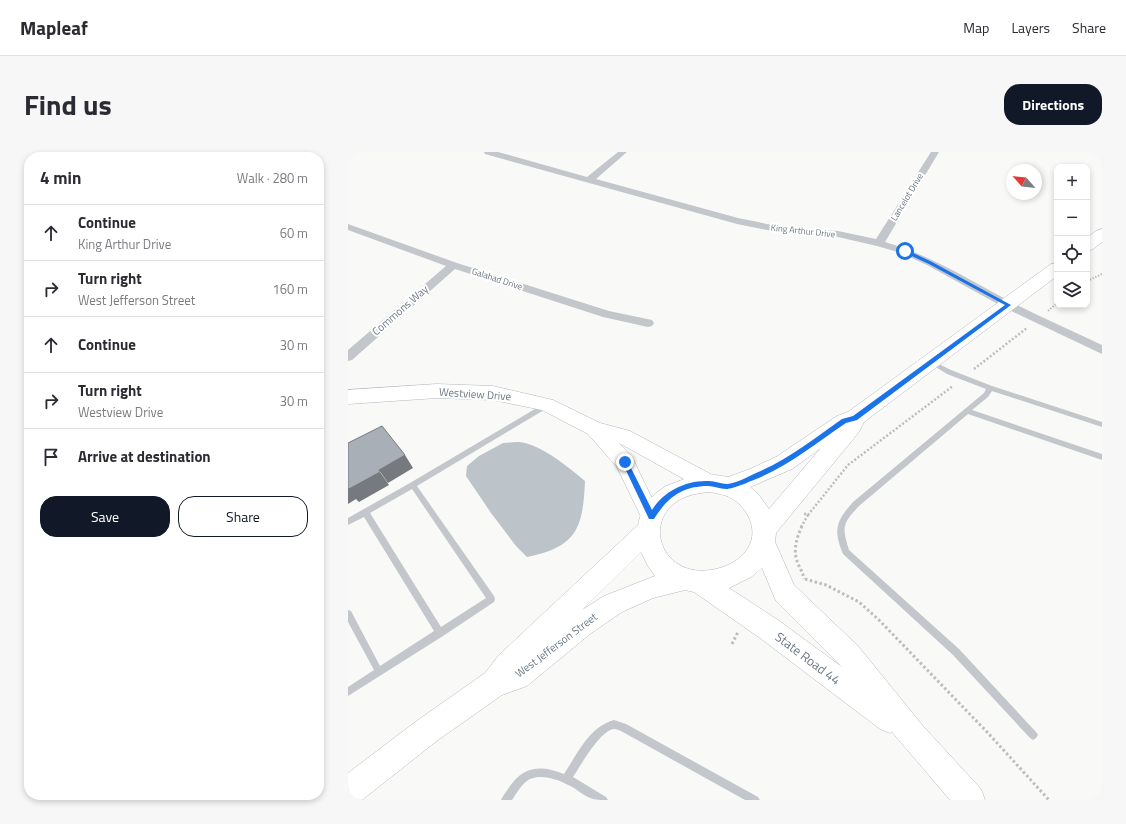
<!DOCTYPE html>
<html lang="en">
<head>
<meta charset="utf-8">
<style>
  :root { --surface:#fff; --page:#f7f7f7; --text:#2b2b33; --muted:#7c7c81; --line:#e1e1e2; --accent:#111827 }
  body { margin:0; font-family:"Titillium Web",sans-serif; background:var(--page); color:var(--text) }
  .controls { position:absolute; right:12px; top:12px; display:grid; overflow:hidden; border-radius:8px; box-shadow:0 2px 6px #0003 }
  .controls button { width:36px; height:36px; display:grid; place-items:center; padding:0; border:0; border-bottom:1px solid var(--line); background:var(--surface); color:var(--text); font:20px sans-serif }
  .compass { position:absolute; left:658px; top:12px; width:36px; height:36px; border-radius:50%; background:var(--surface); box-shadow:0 2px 6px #0003; rotate:297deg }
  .stop { position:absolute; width:12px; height:12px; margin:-9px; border:3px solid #1a73e8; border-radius:50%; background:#fff }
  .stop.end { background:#1a73e8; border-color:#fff; box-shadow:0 1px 4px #0008 }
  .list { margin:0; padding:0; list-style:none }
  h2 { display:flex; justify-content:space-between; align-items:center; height:52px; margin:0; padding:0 16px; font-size:17px }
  h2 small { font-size:13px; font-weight:400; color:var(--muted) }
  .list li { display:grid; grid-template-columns:26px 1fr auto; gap:12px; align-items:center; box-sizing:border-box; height:56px; padding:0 16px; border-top:1px solid var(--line) }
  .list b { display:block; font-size:15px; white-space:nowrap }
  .list p { margin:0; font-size:13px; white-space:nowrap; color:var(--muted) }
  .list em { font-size:13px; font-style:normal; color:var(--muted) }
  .actions { display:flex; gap:8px; padding:12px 16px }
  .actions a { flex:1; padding:9px 0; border:1px solid var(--accent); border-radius:16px; text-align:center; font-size:14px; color:var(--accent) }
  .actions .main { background:var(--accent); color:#fff }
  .icon { flex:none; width:22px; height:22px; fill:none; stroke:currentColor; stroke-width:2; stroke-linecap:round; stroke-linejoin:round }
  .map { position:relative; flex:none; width:754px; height:648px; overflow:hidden; border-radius:16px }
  header { display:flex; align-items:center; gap:24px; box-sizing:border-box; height:56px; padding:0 20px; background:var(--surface); border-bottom:1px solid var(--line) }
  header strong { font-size:19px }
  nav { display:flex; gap:22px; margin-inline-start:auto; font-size:14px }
  .intro { display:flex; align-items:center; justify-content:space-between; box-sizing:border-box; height:96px; padding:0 24px }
  h1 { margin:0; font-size:28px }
  .button { padding:10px 18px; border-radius:16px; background:var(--accent); color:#fff; font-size:14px; font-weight:700 }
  main { display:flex; gap:24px; padding:0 24px }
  aside { flex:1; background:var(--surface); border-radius:16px; box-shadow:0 2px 6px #0003 }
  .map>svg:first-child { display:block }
  .water { fill:#bcc4c9 }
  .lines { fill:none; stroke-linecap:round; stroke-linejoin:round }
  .secondary-casing { stroke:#b4b8bd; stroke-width:1 }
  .primary-casing { stroke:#b5b8bc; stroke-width:1 }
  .path-far2 { stroke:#bbbec0; stroke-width:2; stroke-dasharray:1.5 1.5; stroke-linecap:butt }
  .path-far1 { stroke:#bbbec0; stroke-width:2.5; stroke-dasharray:2 2; stroke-linecap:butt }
  .path { stroke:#bbbec0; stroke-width:3; stroke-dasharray:2.5 2.5; stroke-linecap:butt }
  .lane { fill:#c3c6ca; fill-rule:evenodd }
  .street { fill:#c3c6ca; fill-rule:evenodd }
  .secondary { fill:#fff; fill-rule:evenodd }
  .primary { fill:#fff; fill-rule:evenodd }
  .shaded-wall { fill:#767a7f }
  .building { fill:#a9afb6; stroke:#767a7f }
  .route { fill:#1a73e8 }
  .labels { text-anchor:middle; stroke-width:4; stroke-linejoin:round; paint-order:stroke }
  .far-street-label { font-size:9px; fill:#6c7885; stroke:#fff }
  .street-label { font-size:11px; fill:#6c7885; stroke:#fff }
  .near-street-label { font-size:13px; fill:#6c7885; stroke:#fff }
</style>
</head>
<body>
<header>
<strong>Mapleaf</strong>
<nav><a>Map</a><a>Layers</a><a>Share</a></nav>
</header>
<div class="intro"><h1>Find us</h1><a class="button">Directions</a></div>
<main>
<aside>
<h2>4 min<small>Walk · 280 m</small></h2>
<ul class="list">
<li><svg class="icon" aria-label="ahead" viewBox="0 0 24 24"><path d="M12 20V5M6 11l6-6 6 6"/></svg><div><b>Continue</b><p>King Arthur Drive</p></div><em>60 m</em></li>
<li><svg class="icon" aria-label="right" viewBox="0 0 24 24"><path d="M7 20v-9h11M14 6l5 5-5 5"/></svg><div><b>Turn right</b><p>West Jefferson Street</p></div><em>160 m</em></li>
<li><svg class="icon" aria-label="ahead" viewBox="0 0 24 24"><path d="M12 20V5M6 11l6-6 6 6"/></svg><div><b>Continue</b></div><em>30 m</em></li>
<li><svg class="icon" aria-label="right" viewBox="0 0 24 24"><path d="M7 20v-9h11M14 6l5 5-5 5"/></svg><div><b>Turn right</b><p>Westview Drive</p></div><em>30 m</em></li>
<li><svg class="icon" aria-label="arrive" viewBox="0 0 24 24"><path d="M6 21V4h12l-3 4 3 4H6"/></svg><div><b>Arrive at destination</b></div></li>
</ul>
<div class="actions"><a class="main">Save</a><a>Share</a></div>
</aside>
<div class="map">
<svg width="754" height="648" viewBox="0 0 754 648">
  <rect width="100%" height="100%" fill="#f9f9f8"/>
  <path class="water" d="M155,291C162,291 170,289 177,291C199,297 220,315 237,329C235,376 229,395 179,405L168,394L143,361L118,324L119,314L131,304Z"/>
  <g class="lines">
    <defs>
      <path id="secondary" d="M89,232L145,234L205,248L252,271L282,279L368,325L371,331L368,337L361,339L354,337L271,291L284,305L313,365L310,371L303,374L296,371L269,315L240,282L194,258L145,248L89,246L0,252V238Z"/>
      <path id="primary" d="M754,77V90L745,97L739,99V86L748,79Z
        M709,111V124L516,270L511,280L428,381L427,390L446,433L510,494L575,574L633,637L637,648H602L544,580L542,581L532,577L412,486L346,440L337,438L305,446L274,460L242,482L179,534L154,543L90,588L14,648H0V621L70,568L137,521L151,503L290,373L292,365L300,349L308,341L318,334L339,326L361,322L380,325L402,317L428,305L489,264L500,260L703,112ZM473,296L421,357L410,342L402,335L444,317ZM361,340C367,341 373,342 379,344C398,352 412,377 400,396C394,407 381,414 368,417C314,430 290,366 337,345C345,342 353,341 361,340ZM293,400L300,414L307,424L256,444L234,458ZM414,416L428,449L494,515L430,468L381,436L403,425Z"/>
    </defs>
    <use href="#secondary" class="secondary-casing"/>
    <use href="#primary" class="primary-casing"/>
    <path class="path-far2" d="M739,129L754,122
      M700,159L709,151"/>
    <path class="path-far1" d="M626,217L679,176
      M460,363L500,313L605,234
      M453,375L460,363L455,361"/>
    <path class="path" d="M454,374C449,385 445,397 449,409C451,415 455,420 456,427
      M457,427L478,433L511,450L531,468L640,581L701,648
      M384,492L390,480"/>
    <path class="lane" d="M583,208L603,218L644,234L754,270V275L644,239L640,245L624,258L754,302V308L620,262L511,354C494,372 494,375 501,398L611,497L688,580L690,583L688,586L685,588L682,586L605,503L495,402C485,378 488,369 505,350L636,241L638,237L599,222L581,211L580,210L581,209Z
      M197,251H199L202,253L201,255L69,334L146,444L147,447L146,450L95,484L0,544V535L26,518L0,470V458L3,459L32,514L86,479L16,365L0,373V366L62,331ZM64,337L138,446L93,475L22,361Z
      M266,568L278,572L410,645L412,648H397L273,579C271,578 268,577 267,577C253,576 232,615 225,625L258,645L260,648C255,648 249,648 245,647C238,645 232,640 226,636C214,629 196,621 182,627C174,631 169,641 164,648H153C155,643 159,639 162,634C176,614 194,613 216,622C230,601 241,575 266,568Z"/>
    <path class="street" d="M136,0H150L239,25L270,0H279L248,27L390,66L429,74L490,79L528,87L583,0H591L537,90C582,103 622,128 663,150C693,165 724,179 754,193V202L657,156L579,113L553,101L529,94L490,85L429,80L389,72L137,2Z
      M0,72L109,111L261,159L304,168L306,171L304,174L300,175L255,165L107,117L4,208L0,209V198L98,114L0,78Z"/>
    <use href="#secondary" class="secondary"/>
    <use href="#primary" class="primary"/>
  </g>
  <path class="shaded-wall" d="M57,303L65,316L40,331L31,318Z
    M32,320L41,333L11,350L8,347L0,352V336Z"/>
  <path class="building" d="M34,274L57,303L31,318L32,320L1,337L0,336V291Z"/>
  <path class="route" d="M555,98H559L584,110L663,153L509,268L498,271C470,290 444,311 413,325C405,328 386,337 378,337C372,337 366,334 360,334C334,334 319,346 306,367H301L274,310L275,308H279L304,358C316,339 338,328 361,329C367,329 373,332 379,332C388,331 400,325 408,321C439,308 466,287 494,267L505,264L657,153L581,112L555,100Z"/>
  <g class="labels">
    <g class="far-street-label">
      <text transform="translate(559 45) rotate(-59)" y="3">Lancelot Drive</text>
      <text transform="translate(455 79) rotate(6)" y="3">King Arthur Drive</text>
      <text transform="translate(149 127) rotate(18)" y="3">Galahad Drive</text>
    </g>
    <g class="street-label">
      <text transform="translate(52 158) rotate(-41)" y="4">Commons Way</text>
      <text transform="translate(127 242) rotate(4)" y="4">Westview Drive</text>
      <text transform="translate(208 493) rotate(-37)" y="4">West Jefferson Street</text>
    </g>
    <g class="near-street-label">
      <text transform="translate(460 506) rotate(37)" y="5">State Road 44</text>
    </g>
  </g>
</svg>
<div class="controls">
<button>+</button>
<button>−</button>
<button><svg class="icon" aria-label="locate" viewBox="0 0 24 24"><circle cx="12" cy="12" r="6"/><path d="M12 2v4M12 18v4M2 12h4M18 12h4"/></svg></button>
<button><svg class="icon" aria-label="layers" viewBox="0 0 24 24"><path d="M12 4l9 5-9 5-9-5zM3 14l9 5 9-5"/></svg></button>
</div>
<svg class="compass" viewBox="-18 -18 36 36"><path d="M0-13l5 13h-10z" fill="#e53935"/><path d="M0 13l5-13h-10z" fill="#7c7c81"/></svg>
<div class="stop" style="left:557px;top:99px"></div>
<div class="stop end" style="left:277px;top:310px"></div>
</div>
</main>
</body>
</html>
